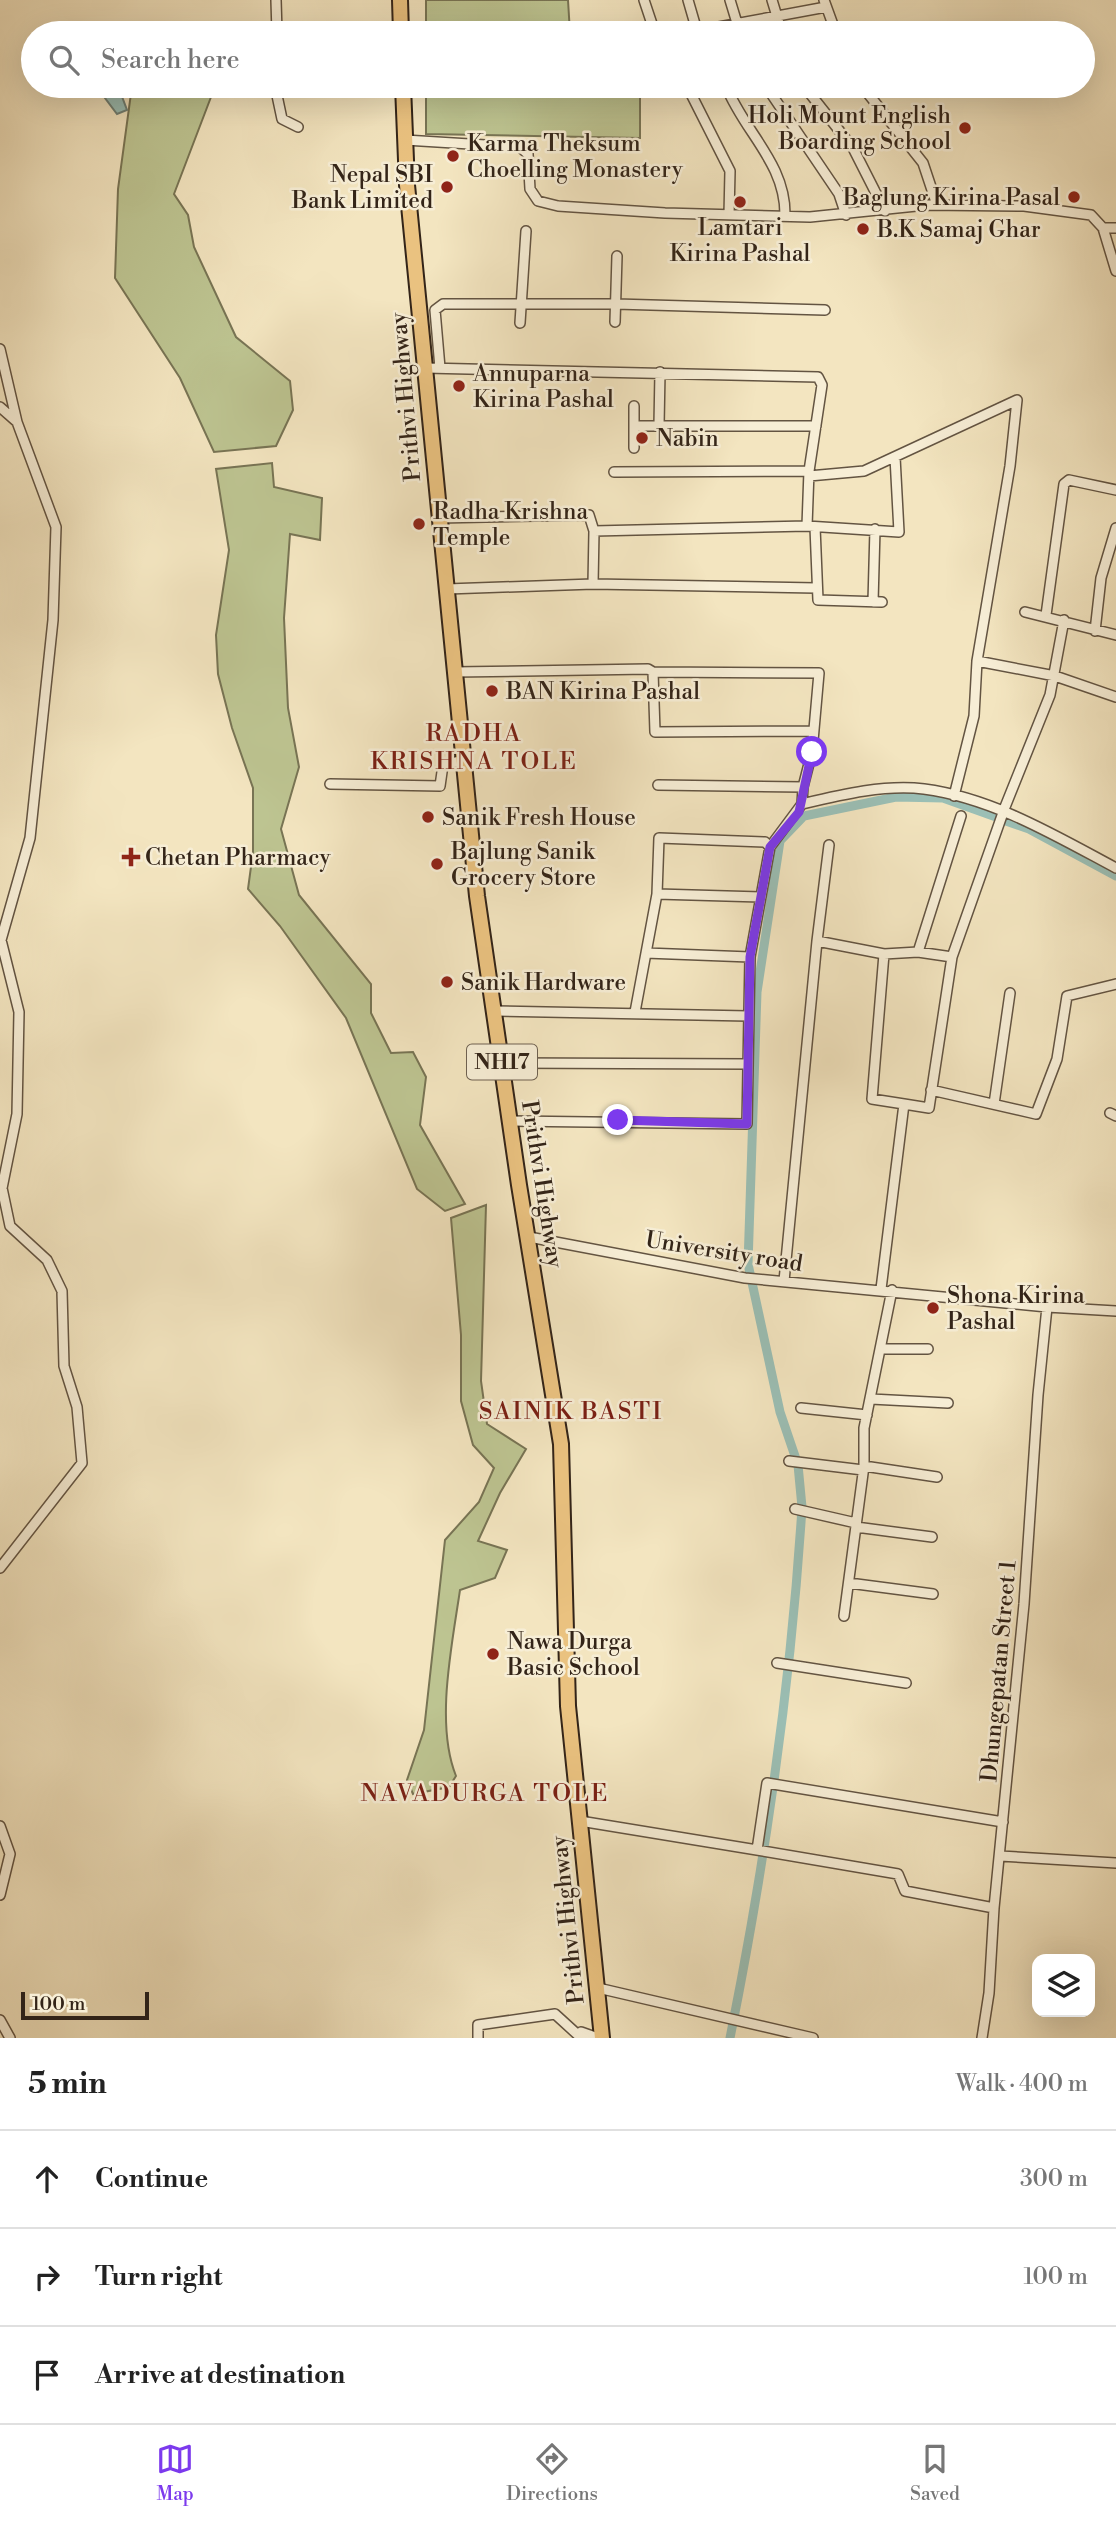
<!DOCTYPE html>
<html lang="en">
<head>
<meta charset="utf-8">
<style>
  :root { --surface:#fff; --page:#f6f6f6; --text:#222; --muted:#767676; --line:#e0e0e0; --accent:#7c3aed }
  body { margin:0; font-family:"Libre Bodoni",serif; background:var(--page); color:var(--text) }
  .controls { position:absolute; right:21px; bottom:21px; display:grid; overflow:hidden; border-radius:14px; box-shadow:0 7px 28px #0002 }
  .controls button { width:63px; height:63px; display:grid; place-items:center; padding:0; border:0; border-bottom:2px solid var(--line); background:var(--surface); color:var(--text); font:35px sans-serif }
  .scale { position:absolute; left:21px; bottom:18px; width:128px; box-sizing:border-box; padding-left:7px; border:4px solid #332418; border-top:0; font-size:19px; line-height:24px; white-space:nowrap; color:#332418; -webkit-text-stroke:5px #f7eed6; paint-order:stroke }
  .stop { position:absolute; width:21px; height:21px; margin:-16px; border:5px solid #7c3aed; border-radius:50%; background:#fff }
  .stop.end { background:#7c3aed; border-color:#fff; box-shadow:0 2px 7px #0008 }
  .list { margin:0; padding:0; list-style:none }
  h2 { display:flex; justify-content:space-between; align-items:center; height:91px; margin:0; padding:0 28px; font-size:30px }
  h2 small { font-size:23px; font-weight:400; color:var(--muted) }
  .list li { display:grid; grid-template-columns:46px 1fr auto; gap:21px; align-items:center; box-sizing:border-box; height:98px; padding:0 28px; border-top:2px solid var(--line) }
  .list b { display:block; font-size:26px; white-space:nowrap }
  .list em { font-size:23px; font-style:normal; color:var(--muted) }
  .icon { flex:none; width:38px; height:38px; fill:none; stroke:currentColor; stroke-width:2; stroke-linecap:round; stroke-linejoin:round }
  .map { position:relative; flex:none; width:1116px; height:2038px; overflow:hidden }
  .search { position:absolute; background:var(--surface); box-shadow:0 7px 28px #0002; left:21px; right:21px; top:21px; height:77px; display:flex; align-items:center; gap:18px; box-sizing:border-box; padding:0 24px; border-radius:38px; color:var(--muted); font-size:26px }
  .sheet { height:385px; background:var(--surface) }
  nav { display:flex; justify-content:space-around; align-items:center; box-sizing:border-box; height:98px; border-top:2px solid var(--line); background:var(--surface); font-size:19px; color:var(--muted) }
  nav a { display:grid; justify-items:center; gap:4px }
  nav .on { color:var(--accent) }
  .map>svg:first-child { display:block }
  .green { fill:#bdc491; stroke:#787454; stroke-width:2 }
  .water { fill:#9bbfb5; stroke:#718176; stroke-width:2 }
  .lines { fill:none; stroke-linecap:round; stroke-linejoin:round }
  .canal { stroke:#9bbfb5; stroke-width:9 }
  .minor-casing { stroke:#635442; stroke-width:12 }
  .highway-casing { stroke:#332418; stroke-width:18 }
  .minor { stroke:#f7eed6; stroke-width:9 }
  .highway { stroke:#eac280; stroke-width:14 }
  .route { stroke:#7c3aed; stroke-width:9 }
  .poi-dot { fill:#8f2418; stroke:#f7eed6; stroke-width:2.5 }
  .labels { text-anchor:middle; stroke-width:5; stroke-linejoin:round; paint-order:stroke }
  .shield { fill:#f7eed6; stroke:#6e6151; stroke-width:2 }
  .shield-label { font-size:21px; font-weight:bold; fill:#332418 }
  .poi-label { font-size:23px; fill:#332418; stroke:#f7eed6; text-anchor:start }
  .street-label { font-size:23px; fill:#332418; stroke:#f7eed6 }
  .neighbourhood-label { font-size:24px; letter-spacing:2px; fill:#7a1f14; stroke:#f7eed6 }
</style>
</head>
<body>
<div class="map">
<svg width="1116" height="2038" viewBox="0 0 1116 2038">
  <rect width="100%" height="100%" fill="#f3e5c0"/>
  <filter id="stains"><feTurbulence type="fractalNoise" baseFrequency=".00286" numOctaves="4"/><feColorMatrix values="0 0 0 0 .2 0 0 0 0 .09 0 0 0 0 .02 0 0 0 .5 -.17"/></filter>
  <radialGradient id="worn" r=".72"><stop offset=".6" stop-color="#630" stop-opacity="0"/><stop offset="1" stop-color="#630" stop-opacity=".3"/></radialGradient>
  <path class="green" d="M426,0H568L570,33H426Z
    M132,86H209L211,97L174,194L188,215L194,247L236,337L290,381L293,410L276,446L214,452L180,378L115,278L118,189Z
    M426,86H640V138L426,134Z
    M272,463L274,487L322,498L320,540L290,534L284,618L288,708L299,767L281,829L299,895L371,984V1013L391,1053L413,1052L426,1077L420,1125L465,1204L445,1211L417,1189L346,1018L280,926L248,889L253,852V788L232,728L218,674L216,635L229,550L216,469Z
    M486,1205L481,1381L487,1424L526,1449L500,1493L478,1541L507,1550L495,1578L460,1590C452,1645 435,1724 456,1776L449,1787L413,1794L407,1780L424,1730L445,1540L479,1502L494,1468L473,1445L461,1401V1335L451,1218Z"/>
  <path class="water" d="M96,86H118L127,110L117,114Z"/>
  <g class="lines">
    <path class="canal" d="M1003,820L1029,829L1116,876
      M730,2038C765,1863 791,1685 802,1507L798,1465L780,1412L748,1264L757,992L780,841L804,816L896,797L943,798L996,817"/>
    <defs>
      <path id="minor" d="M276,0L277,33
        M644,0L655,33
        M688,0L697,31
        M730,0L740,33
        M772,0L782,33
        M824,0L836,33
        M686,33L826,7
        M275,86L282,119L298,127
        M687,86L730,171L729,215
        M726,86C744,132 786,163 785,216
        M766,86L839,194L846,215
        M804,86L853,148L885,211
        M862,86L923,163L937,205
        M405,140L520,147L528,154L530,189L538,201L558,206L665,213L810,217L926,205L1024,206L1091,215L1103,228
        M1116,228H1103L1116,271
        M615,322L617,256
        M520,323L526,231
        M0,349L17,422L56,527L53,620L30,838L1,940L19,1012L17,1114L2,1188L10,1226L47,1260L62,1291L64,1366L77,1407L82,1463L0,1568
        M426,368L818,377L822,385L809,471L807,526L594,531L593,584L816,588
        M440,368L435,310L443,304H616L825,310
        M0,407L17,422
        M659,425L660,372
        M634,426H816
        M634,448V406
        M614,472L809,471
        M809,476L864,471L1017,400L1010,466L977,661L974,716L954,796
        M439,518L589,515L594,531
        M807,526L899,532L895,457
        M815,527L818,600L882,602
        M447,589L593,584
        M873,602L875,529
        M1025,612L1116,635
        M1046,615L1064,484L1069,480L1116,490
        M1095,631L1101,578L1116,528
        M977,661L1055,676L1116,697
        M454,672L648,669L653,672L819,673L812,752L803,787L802,804L770,847L765,842L659,838L657,894L635,1012
        M653,672L655,732L813,731
        M330,784L440,786L443,765L463,760
        M658,785L803,787
        M802,804C840,795 885,784 924,789C993,798 1056,836 1116,868
        M657,894L761,897
        M817,941L884,954L918,952L952,957
        M918,952L961,816
        M646,953L750,957
        M495,1011L748,1016
        M503,1063L748,1064
        M931,1090L1036,1114L1057,1059L1067,996L1116,984
        M904,1104L929,1108L952,957L1005,807L1050,695L1064,620
        M994,1104L1010,993
        M1110,1113L1116,1116
        M511,1121L747,1124L750,957L770,847
        M529,1237L745,1278L1047,1307L1116,1311
        M784,1281L817,941L829,845
        M881,1289L904,1104L872,1099L884,954
        M881,1349H928
        M871,1399L948,1403
        M801,1408L867,1415
        M789,1461L863,1470
        M864,1466L937,1477
        M795,1509L856,1523
        M856,1527L932,1537
        M849,1583L933,1594
        M844,1616L864,1466V1428L892,1290
        M777,1663L906,1683
        M580,1821L757,1850L767,1783L1003,1822
        M0,1826L10,1854L0,1895
        M757,1850L898,1874L905,1891L994,1908
        M1000,1856L1116,1863
        M598,1988L813,2038
        M0,2020L10,2038
        M478,2038V2025L555,2014L578,2035L581,2032L598,2038
        M982,2038L989,1993L994,1908L1024,1604L1038,1395L1047,1307"/>
      <path id="highway" d="M400,0L401,33
        M403,86L407,185L477,896L519,1185L561,1444L568,1706L602,2038"/>
    </defs>
    <use href="#minor" class="minor-casing"/>
    <use href="#highway" class="highway-casing"/>
    <use href="#minor" class="minor"/>
    <use href="#highway" class="highway"/>
  </g>
  <g class="lines">
    <path class="route" d="M618,1120L747,1124L750,957L770,847L799,812L812,752"/>
  </g>
  <g class="poi-dot">
    <circle cx="965" cy="128" r="7"/>
    <circle cx="453" cy="156" r="7"/>
    <circle cx="447" cy="187" r="7"/>
    <circle cx="1074" cy="197" r="7"/>
    <circle cx="740" cy="202" r="7"/>
    <circle cx="863" cy="229" r="7"/>
    <circle cx="459" cy="386" r="7"/>
    <circle cx="642" cy="438" r="7"/>
    <circle cx="419" cy="524" r="7"/>
    <circle cx="492" cy="691" r="7"/>
    <circle cx="428" cy="817" r="7"/>
    <path d="M127.5 846.5h7v7h7v7h-7v7h-7v-7h-7v-7h7z"/>
    <circle cx="437" cy="864" r="7"/>
    <circle cx="447" cy="982" r="7"/>
    <circle cx="933" cy="1308" r="7"/>
    <circle cx="493" cy="1654" r="7"/>
  </g>
  <g class="labels">
    <rect class="shield" x="467" y="1044.5" width="70" height="35" rx="5"/>
    <g class="shield-label">
      <text x="502" y="1069">NH17</text>
    </g>
    <g class="poi-label">
      <text x="951" y="123" text-anchor="end">Holi Mount English<tspan x="951" dy="26">Boarding School</tspan></text>
      <text x="467" y="151">Karma Theksum<tspan x="467" dy="26">Choelling Monastery</tspan></text>
      <text x="433" y="182" text-anchor="end">Nepal SBI<tspan x="433" dy="26">Bank Limited</tspan></text>
      <text x="1060" y="205" text-anchor="end">Baglung Kirina Pasal</text>
      <text x="740" y="235" text-anchor="middle">Lamtari<tspan x="740" dy="26">Kirina Pashal</tspan></text>
      <text x="877" y="237">B.K Samaj Ghar</text>
      <text x="473" y="381">Annuparna<tspan x="473" dy="26">Kirina Pashal</tspan></text>
      <text x="656" y="446">Nabin</text>
      <text x="433" y="519">Radha Krishna<tspan x="433" dy="26">Temple</tspan></text>
      <text x="506" y="699">BAN Kirina Pashal</text>
      <text x="442" y="825">Sanik Fresh House</text>
      <text x="451" y="859">Bajlung Sanik<tspan x="451" dy="26">Grocery Store</tspan></text>
      <text x="145" y="865">Chetan Pharmacy</text>
      <text x="461" y="990">Sanik Hardware</text>
      <text x="947" y="1303">Shona Kirina<tspan x="947" dy="26">Pashal</tspan></text>
      <text x="507" y="1649">Nawa Durga<tspan x="507" dy="26">Basic School</tspan></text>
    </g>
    <g class="street-label">
      <text transform="translate(405 397) rotate(-95)" y="8">Prithvi Highway</text>
      <text transform="translate(543 1184) rotate(81)" y="8">Prithvi Highway</text>
      <text transform="translate(724 1251) rotate(9)" y="8">University road</text>
      <text transform="translate(998 1671) rotate(-85)" y="8">Dhungepatan Street 1</text>
      <text transform="translate(567 1920) rotate(-96)" y="8">Prithvi Highway</text>
    </g>
    <g class="neighbourhood-label">
      <text x="474" y="741">RADHA<tspan x="474" dy="28">KRISHNA TOLE</tspan></text>
      <text x="571" y="1419">SAINIK BASTI</text>
      <text x="485" y="1801">NAVADURGA TOLE</text>
    </g>
  </g>
  <rect width="100%" height="100%" filter="url(#stains)"/>
  <rect width="100%" height="100%" fill="url(#worn)"/>
</svg>
<div class="controls">
<button><svg class="icon" aria-label="layers" viewBox="0 0 24 24"><path d="M12 4l9 5-9 5-9-5zM3 14l9 5 9-5"/></svg></button>
</div>
<div class="scale">100 m</div>
<div class="stop" style="left:812px;top:752px"></div>
<div class="stop end" style="left:618px;top:1120px"></div>
<div class="search"><svg class="icon" aria-label="search" viewBox="0 0 24 24"><circle cx="10" cy="10" r="6"/><path d="M15 15l6 6"/></svg>Search here</div>
</div>
<section class="sheet">
<h2>5 min<small>Walk · 400 m</small></h2>
<ul class="list">
<li><svg class="icon" aria-label="ahead" viewBox="0 0 24 24"><path d="M12 20V5M6 11l6-6 6 6"/></svg><div><b>Continue</b></div><em>300 m</em></li>
<li><svg class="icon" aria-label="right" viewBox="0 0 24 24"><path d="M7 20v-9h11M14 6l5 5-5 5"/></svg><div><b>Turn right</b></div><em>100 m</em></li>
<li><svg class="icon" aria-label="arrive" viewBox="0 0 24 24"><path d="M6 21V4h12l-3 4 3 4H6"/></svg><div><b>Arrive at destination</b></div></li>
</ul>
</section>
<nav>
<a class="on"><svg class="icon" aria-label="map" viewBox="0 0 24 24"><path d="M3 6l6-2 6 2 6-2v14l-6 2-6-2-6 2zM9 4v14M15 6v14"/></svg>Map</a>
<a><svg class="icon" aria-label="directions" viewBox="0 0 24 24"><path d="M12 3l9 9-9 9-9-9zM9 14v-3h6M13 9l2 2-2 2"/></svg>Directions</a>
<a><svg class="icon" aria-label="saved" viewBox="0 0 24 24"><path d="M7 4h10v16l-5-4-5 4z"/></svg>Saved</a>
</nav>
</body>
</html>
